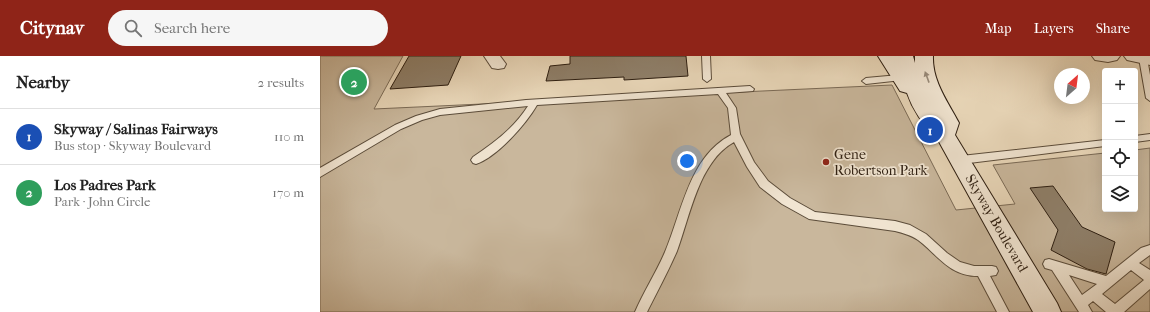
<!DOCTYPE html>
<html lang="en">
<head>
<meta charset="utf-8">
<style>
  :root { --surface:#fff; --page:#f6f6f6; --text:#222; --muted:#767676; --line:#e0e0e0; --accent:#8f2418 }
  body { margin:0; font-family:"IM FELL French Canon",serif; background:var(--page); color:var(--text) }
  .controls { position:absolute; right:12px; top:12px; display:grid; overflow:hidden; border-radius:4px; box-shadow:0 4px 16px #0002 }
  .controls button { width:36px; height:36px; display:grid; place-items:center; padding:0; border:0; border-bottom:1px solid var(--line); background:var(--surface); color:var(--text); font:20px sans-serif }
  .compass { position:absolute; left:734px; top:12px; width:36px; height:36px; border-radius:50%; background:var(--surface); box-shadow:0 4px 16px #0002; rotate:28deg }
  .you { position:absolute; left:367px; top:105px; width:14px; height:14px; margin:-10px; border:3px solid #fff; border-radius:50%; background:#1a73e8; box-shadow:0 0 0 6px #1a73e833 }
  .badge { display:grid; place-items:center; width:26px; height:26px; border-radius:50%; background:var(--accent); color:#fff; font-size:13px; font-weight:700 }
  .pin { position:absolute; translate:-50% -50%; border:2px solid #fff; box-shadow:0 1px 4px #0006 }
  .list { margin:0; padding:0; list-style:none }
  h2 { display:flex; justify-content:space-between; align-items:center; height:52px; margin:0; padding:0 16px; font-size:17px }
  h2 small { font-size:13px; font-weight:400; color:var(--muted) }
  .list li { display:grid; grid-template-columns:26px 1fr auto; gap:12px; align-items:center; box-sizing:border-box; height:56px; padding:0 16px; border-top:1px solid var(--line) }
  .list b { display:block; font-size:15px; white-space:nowrap }
  .list p { margin:0; font-size:13px; white-space:nowrap; color:var(--muted) }
  .list em { font-size:13px; font-style:normal; color:var(--muted) }
  .icon { flex:none; width:22px; height:22px; fill:none; stroke:currentColor; stroke-width:2; stroke-linecap:round; stroke-linejoin:round }
  .map { position:relative; flex:none; width:830px; height:256px; overflow:hidden }
  header { display:flex; align-items:center; gap:24px; box-sizing:border-box; height:56px; padding:0 20px; background:var(--accent); color:#fff }
  header strong { font-size:19px }
  nav { display:flex; gap:22px; margin-inline-start:auto; font-size:14px }
  .search { width:280px; height:36px; background:var(--page); display:flex; align-items:center; gap:10px; box-sizing:border-box; padding:0 14px; border-radius:22px; color:var(--muted); font-size:15px }
  main { display:flex }
  aside { flex:1; background:var(--surface) }
  .map>svg:first-child { display:block }
  .green { fill:#c9b79c; stroke:#7a6a56 }
  .building { fill:#8e7e68; stroke:#2c1d10 }
  .lines { fill:none; stroke-linecap:round; stroke-linejoin:round }
  .service-casing { stroke:#5b4c3a; stroke-width:2 }
  .minor-casing { stroke:#5b4c3a; stroke-width:2 }
  .tertiary-casing { stroke:#5b4c3a; stroke-width:2 }
  .secondary-casing { stroke:#2c1d10; stroke-width:2 }
  .service { fill:#f1e5d2; fill-rule:evenodd }
  .minor { fill:#f1e5d2; fill-rule:evenodd }
  .tertiary { fill:#f1e5d2; fill-rule:evenodd }
  .secondary { fill:#f1e5d2; fill-rule:evenodd }
  .oneway { fill:#988b7b }
  .poi-dot { fill:#8f2418; stroke:#f1e5d2; stroke-width:1.5 }
  .labels { text-anchor:middle; stroke-width:3.5; stroke-linejoin:round; paint-order:stroke }
  .poi-label { font-size:14px; fill:#2c1d10; stroke:#f1e5d2; text-anchor:start }
  .street-label { font-size:14px; fill:#2c1d10; stroke:#f1e5d2 }
</style>
</head>
<body>
<header>
<strong>Citynav</strong>
<div class="search"><svg class="icon" aria-label="search" viewBox="0 0 24 24"><circle cx="10" cy="10" r="6"/><path d="M15 15l6 6"/></svg>Search here</div>
<nav><a>Map</a><a>Layers</a><a>Share</a></nav>
</header>
<main>
<aside>
<h2>Nearby<small>2 results</small></h2>
<ul class="list">
<li><span class="badge" style="background:#1a4fb4">1</span><div><b>Skyway / Salinas Fairways</b><p>Bus stop · Skyway Boulevard</p></div><em>110 m</em></li>
<li><span class="badge" style="background:#2e9e5b">2</span><div><b>Los Padres Park</b><p>Park · John Circle</p></div><em>170 m</em></li>
</ul>
</aside>
<div class="map">
<svg width="830" height="256" viewBox="0 0 830 256">
  <rect width="100%" height="100%" fill="#e9d7b9"/>
  <filter id="stains"><feTurbulence type="fractalNoise" baseFrequency=".005" numOctaves="4"/><feColorMatrix values="0 0 0 0 .2 0 0 0 0 .09 0 0 0 0 .02 0 0 0 .5 -.17"/></filter>
  <radialGradient id="worn" r=".72"><stop offset=".6" stop-color="#630" stop-opacity="0"/><stop offset="1" stop-color="#630" stop-opacity=".3"/></radialGradient>
  <path class="green" d="M0,0H83L54,53L572,29L636,154L695,148L673,109L785,97V153H815V94L830,92V256H0Z"/>
  <path class="building" d="M89,0H141L128,29L70,33Z
    M250,0H366L368,20L304,24V21L226,25L230,10L250,8Z
    M733,130L762,171L795,186L786,218L767,213L731,194L738,174L710,132Z"/>
  <g class="lines">
    <defs>
      <path id="service" d="M382,0H390L391,23L387,26L383,23Z
        M821,0H826L827,2L830,19V45L826,42L819,2Z
        M579,19L583,22L582,24L546,28L542,25L546,22Z
        M430,30L434,33L433,35L406,37L416,52L420,78L434,106L448,125L470,142L495,156L575,165L590,169L606,178L627,197L640,206L654,210H672L676,211L678,215L676,219L670,220L689,256H677L658,220C629,220 618,199 598,184C591,179 583,177 575,175L489,163L462,148L440,131L427,111L414,86C379,105 370,160 357,195C348,216 337,236 327,256H315C324,235 336,217 345,196C362,156 369,101 411,79L408,52L398,38L217,49C206,68 177,101 156,108L153,107L151,104L153,101C174,87 194,72 208,50L120,59L102,64L81,73L0,121V112L75,69L96,60L120,53L206,44Z
        M830,78V84L815,86V80Z
        M785,84V90L641,108L636,104L641,100Z
        M830,189V199L819,207L830,214V233L804,256H786L773,245L768,249L772,256H759L732,214L725,212L723,208L725,204L729,203L786,220L821,192ZM811,214L824,224L795,248L782,238ZM749,219L777,228L762,239Z"/>
      <path id="minor" d="M164,0H180L186,8L184,12L178,13L172,12Z"/>
      <path id="tertiary" d="M772,0H800L797,4L788,6L775,4Z
        M804,0H830V9L807,4Z"/>
      <path id="secondary" d="M558,0H593L595,7V0H613C612,25 628,46 639,67L635,79L737,247L741,256H713L618,84C604,70 593,55 587,37L580,35Z"/>
    </defs>
    <use href="#service" class="service-casing"/>
    <use href="#minor" class="minor-casing"/>
    <use href="#tertiary" class="tertiary-casing"/>
    <use href="#secondary" class="secondary-casing"/>
    <use href="#service" class="service"/>
    <use href="#minor" class="minor"/>
    <use href="#tertiary" class="tertiary"/>
    <use href="#secondary" class="secondary"/>
  </g>
  <defs><path id="oneway-solid" d="M-6-.8H1V-3.2L6.5 0L1 3.2V.8H-6Z"/></defs>
  <use class="oneway" href="#oneway-solid" transform="translate(607 21) rotate(-110)"/>
  <circle class="poi-dot" cx="506" cy="106" r="4"/>
  <g class="labels">
    <g class="poi-label">
      <text x="514" y="103">Gene<tspan x="514" dy="16">Robertson Park</tspan></text>
    </g>
    <g class="street-label">
      <text transform="translate(677 167) rotate(60)" y="5">Skyway Boulevard</text>
    </g>
  </g>
  <rect width="100%" height="100%" filter="url(#stains)"/>
  <rect width="100%" height="100%" fill="url(#worn)"/>
</svg>
<div class="controls">
<button>+</button>
<button>−</button>
<button><svg class="icon" aria-label="locate" viewBox="0 0 24 24"><circle cx="12" cy="12" r="6"/><path d="M12 2v4M12 18v4M2 12h4M18 12h4"/></svg></button>
<button><svg class="icon" aria-label="layers" viewBox="0 0 24 24"><path d="M12 4l9 5-9 5-9-5zM3 14l9 5 9-5"/></svg></button>
</div>
<svg class="compass" viewBox="-18 -18 36 36"><path d="M0-13l5 13h-10z" fill="#e53935"/><path d="M0 13l5-13h-10z" fill="#767676"/></svg>
<div class="you"></div>
<div class="pin badge" style="left:610px;top:74px;background:#1a4fb4">1</div>
<div class="pin badge" style="left:34px;top:26px;background:#2e9e5b">2</div>
</div>
</main>
</body>
</html>
